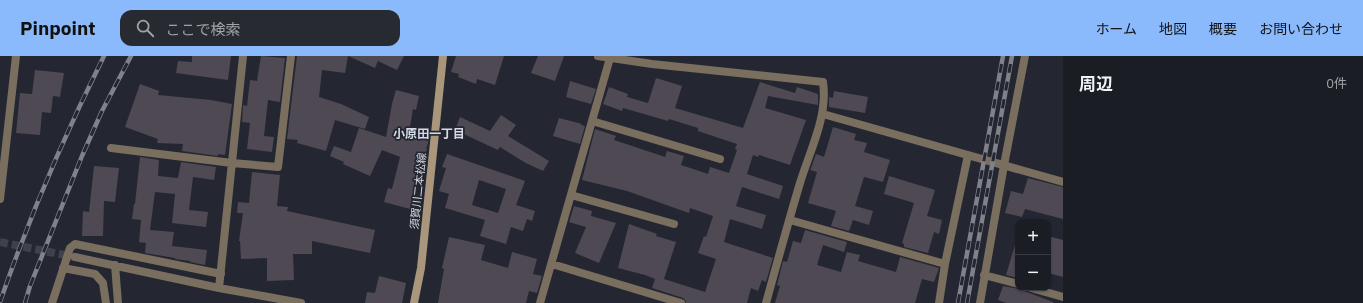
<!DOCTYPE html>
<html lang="ja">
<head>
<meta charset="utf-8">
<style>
  :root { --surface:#1b1d25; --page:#282a32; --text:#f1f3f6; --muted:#a0a2a7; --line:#393b42; --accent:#8bbafc }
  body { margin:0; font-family:"IBM Plex Sans","Noto Sans JP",sans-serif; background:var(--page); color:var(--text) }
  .controls { position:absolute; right:12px; bottom:12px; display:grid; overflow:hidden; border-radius:8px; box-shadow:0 1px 3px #0004 }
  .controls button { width:36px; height:36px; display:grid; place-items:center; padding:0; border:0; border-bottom:1px solid var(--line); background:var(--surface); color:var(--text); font:20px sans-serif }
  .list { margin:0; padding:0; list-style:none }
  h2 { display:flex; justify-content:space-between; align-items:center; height:52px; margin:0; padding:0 16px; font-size:17px }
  h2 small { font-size:13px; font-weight:400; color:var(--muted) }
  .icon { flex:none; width:22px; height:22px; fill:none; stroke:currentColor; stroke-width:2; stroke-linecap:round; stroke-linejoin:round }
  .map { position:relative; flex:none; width:1063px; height:247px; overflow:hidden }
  header { display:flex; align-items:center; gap:24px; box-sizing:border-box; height:56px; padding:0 20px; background:var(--accent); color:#111 }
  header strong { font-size:19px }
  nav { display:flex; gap:22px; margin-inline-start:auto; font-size:14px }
  .search { width:280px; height:36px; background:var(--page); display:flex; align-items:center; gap:10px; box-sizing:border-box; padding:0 14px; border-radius:12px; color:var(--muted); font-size:15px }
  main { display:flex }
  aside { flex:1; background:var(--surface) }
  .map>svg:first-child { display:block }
  .building { fill:#4f4954; fill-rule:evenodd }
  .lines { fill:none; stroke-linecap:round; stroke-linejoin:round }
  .minor-tunnel { stroke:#3f424b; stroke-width:8; stroke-dasharray:8 4; stroke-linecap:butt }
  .minor { stroke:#7a6e5e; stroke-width:8 }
  .secondary { stroke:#a9967d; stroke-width:8 }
  .rail-casing { stroke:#80828b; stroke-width:4.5 }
  .rail { stroke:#242731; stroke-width:3; stroke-dasharray:9; stroke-linecap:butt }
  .labels { text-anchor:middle; stroke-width:3.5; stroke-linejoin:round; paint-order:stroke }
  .street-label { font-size:11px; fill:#d6d8df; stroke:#242731 }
  .neighbourhood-label { font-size:12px; font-weight:bold; fill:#d5dae7; stroke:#242731 }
</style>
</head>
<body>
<header>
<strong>Pinpoint</strong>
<div class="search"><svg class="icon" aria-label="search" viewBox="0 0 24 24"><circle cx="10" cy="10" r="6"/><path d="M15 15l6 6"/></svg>ここで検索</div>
<nav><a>ホーム</a><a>地図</a><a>概要</a><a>お問い合わせ</a></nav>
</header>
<main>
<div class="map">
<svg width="1063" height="247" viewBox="0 0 1063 247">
  <rect width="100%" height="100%" fill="#242731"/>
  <path class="building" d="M192,0H231L228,24L176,17L178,5L192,6Z
    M261,0L285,2L280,46L268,44L264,80L274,81L272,96L247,93L250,67L242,66L243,49L247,50L250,24L257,25Z
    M297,0H404L397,14L378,5L375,12L348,0L345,17L322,14L319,41L341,48L369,61L365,73L335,64L326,95L297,87L298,84L287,83Z
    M456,0H504L495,29L477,23L476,28L458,21L459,18L451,16Z
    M538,0H564L555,25L531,17Z
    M35,14L64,17L60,41L53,40L51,57L42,56L40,79L16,77L20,37L32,38Z
    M656,22L682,30L675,52L743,72L760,26L795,37L797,31L818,38V49L768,40L765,52L806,64L790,109L759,99L758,101L753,99L747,118L783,130L779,143L742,131L736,150L766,159L762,173L730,163L724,186L773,202L766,226L762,224L758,235L751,232L747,247H686L685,244L683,242L652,232L655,223L645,219L618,212L629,168L657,178L656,180L676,186L664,223L705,236L716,203L698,197L704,180L706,181L713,160L690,152L689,157L627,135L582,124L595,73L616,80L614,84L665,101L667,95L684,100L681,109L708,118L710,111L729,117L737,94L735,93L737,88L698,75V72L669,63L668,65L623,52L622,55L603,48L609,31L628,38L627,41L648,47Z
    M570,25L596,33L591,48L566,41Z
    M140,28L159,35L158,39L211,44L232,48L225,99L218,98V100L182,95L183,88L157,87L158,83L125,71Z
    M396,34L419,40L416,54L413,53L409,77L429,84L426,93H427L422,108H421L410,153L384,146L388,132L392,133L400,101L382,94L370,120L343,108L344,106L330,100L334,90L351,96L359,72L386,81L392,48Z
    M834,35L868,41L865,57L829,51V41L833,42Z
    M501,59L516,69L508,80L549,105L543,115L524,106L500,91L498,94L455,74L460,61L490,75Z
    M559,62L582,68L581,69L585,70L580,88L553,80Z
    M833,71L856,78L854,84L867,87L864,96L890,104L883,126L864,121L855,150L873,155L869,169L853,164L849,175L831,170L836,155L808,147L817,116L810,114L811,112L816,98L824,101Z
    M447,98L525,125L516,149L535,155L532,165L527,163L523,175L511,171L506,188L480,180L485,164L445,152L449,138L439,135L446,112L442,111ZM479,124L506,133L498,157L472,149Z
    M140,101L159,104L158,120L178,122L181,106L216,111L214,124L193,121L189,154L208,156L206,171L172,167L175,138L155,136L150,174L174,176L172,190L207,194L205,209L190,206V205L175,203V202L145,197L146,187L139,186L141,164L132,163L134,148H135Z
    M94,110L119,112L115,146L104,145L103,180H82L83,155L89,156Z
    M252,116L280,119L277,150L288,151L287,155L375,174L370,197L312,185V198H293L294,224L267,225V202L241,203L240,185H239L243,157H237L238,146L249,147Z
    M889,120L935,134L927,160L942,164L939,178L934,176L928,197L904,191V188L902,187L914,147L884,138Z
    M1028,122L1063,131V163L1025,153L1022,161L1005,157L1011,135L1023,138Z
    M574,150L592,155L591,160L616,167L599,207L575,197L586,171L569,166Z
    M805,174L847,186L844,196L823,189L817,209L841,216L847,196L860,199L858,205L896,216L900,201L939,212L934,226L922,223L915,247H775L780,230L777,229L783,205L787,206L793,185L801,187Z
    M1048,180L1063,184V221L1048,217Z
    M449,181L485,189L481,204L508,212L512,196L537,203L533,218L542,220L537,237L529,235L526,247H438L444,213L442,212Z
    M1015,189H1018V222L1006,219Z
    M379,220L406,227L402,247H365L367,236L375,237Z
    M1003,230L1019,233L1053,246V247H1006L998,244Z"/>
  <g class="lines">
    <path class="minor-tunnel" d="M0,186L74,201"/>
    <path class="minor" d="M598,0L652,8L823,26C828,61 810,94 800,127C788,167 777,207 766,247
      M823,58L1063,126
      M592,65L720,103
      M111,92L232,107L278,111L291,0
      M571,139L674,168
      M0,143L16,0
      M790,164L945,208
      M75,201L219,232L301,247
      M552,208L681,247
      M115,209L118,247
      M63,212L95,218L103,227L106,247
      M984,219L1018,228
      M219,232L243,0
      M1031,232L1063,241
      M52,247L70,192L75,188L221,218
      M540,247L610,2
      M939,247L945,208L968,99
      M980,247L1004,109L1025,0"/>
    <path class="secondary" d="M414,247L421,212L443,0"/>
    <defs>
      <path id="rail" d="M0,246C29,162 64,80 104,0
        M25,247L30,230L82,100L102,55L131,0
        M958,247L1003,0
        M967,247L1012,0"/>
    </defs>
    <use href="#rail" class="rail-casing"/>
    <use href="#rail" class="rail"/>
  </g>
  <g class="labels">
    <g class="street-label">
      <text transform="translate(418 135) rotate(-84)" y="4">須賀川二本松線</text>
    </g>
    <g class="neighbourhood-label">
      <text x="429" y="82">小原田一丁目</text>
    </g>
  </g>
</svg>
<div class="controls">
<button>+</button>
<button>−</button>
</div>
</div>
<aside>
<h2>周辺<small>0件</small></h2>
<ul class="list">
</ul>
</aside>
</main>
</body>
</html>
